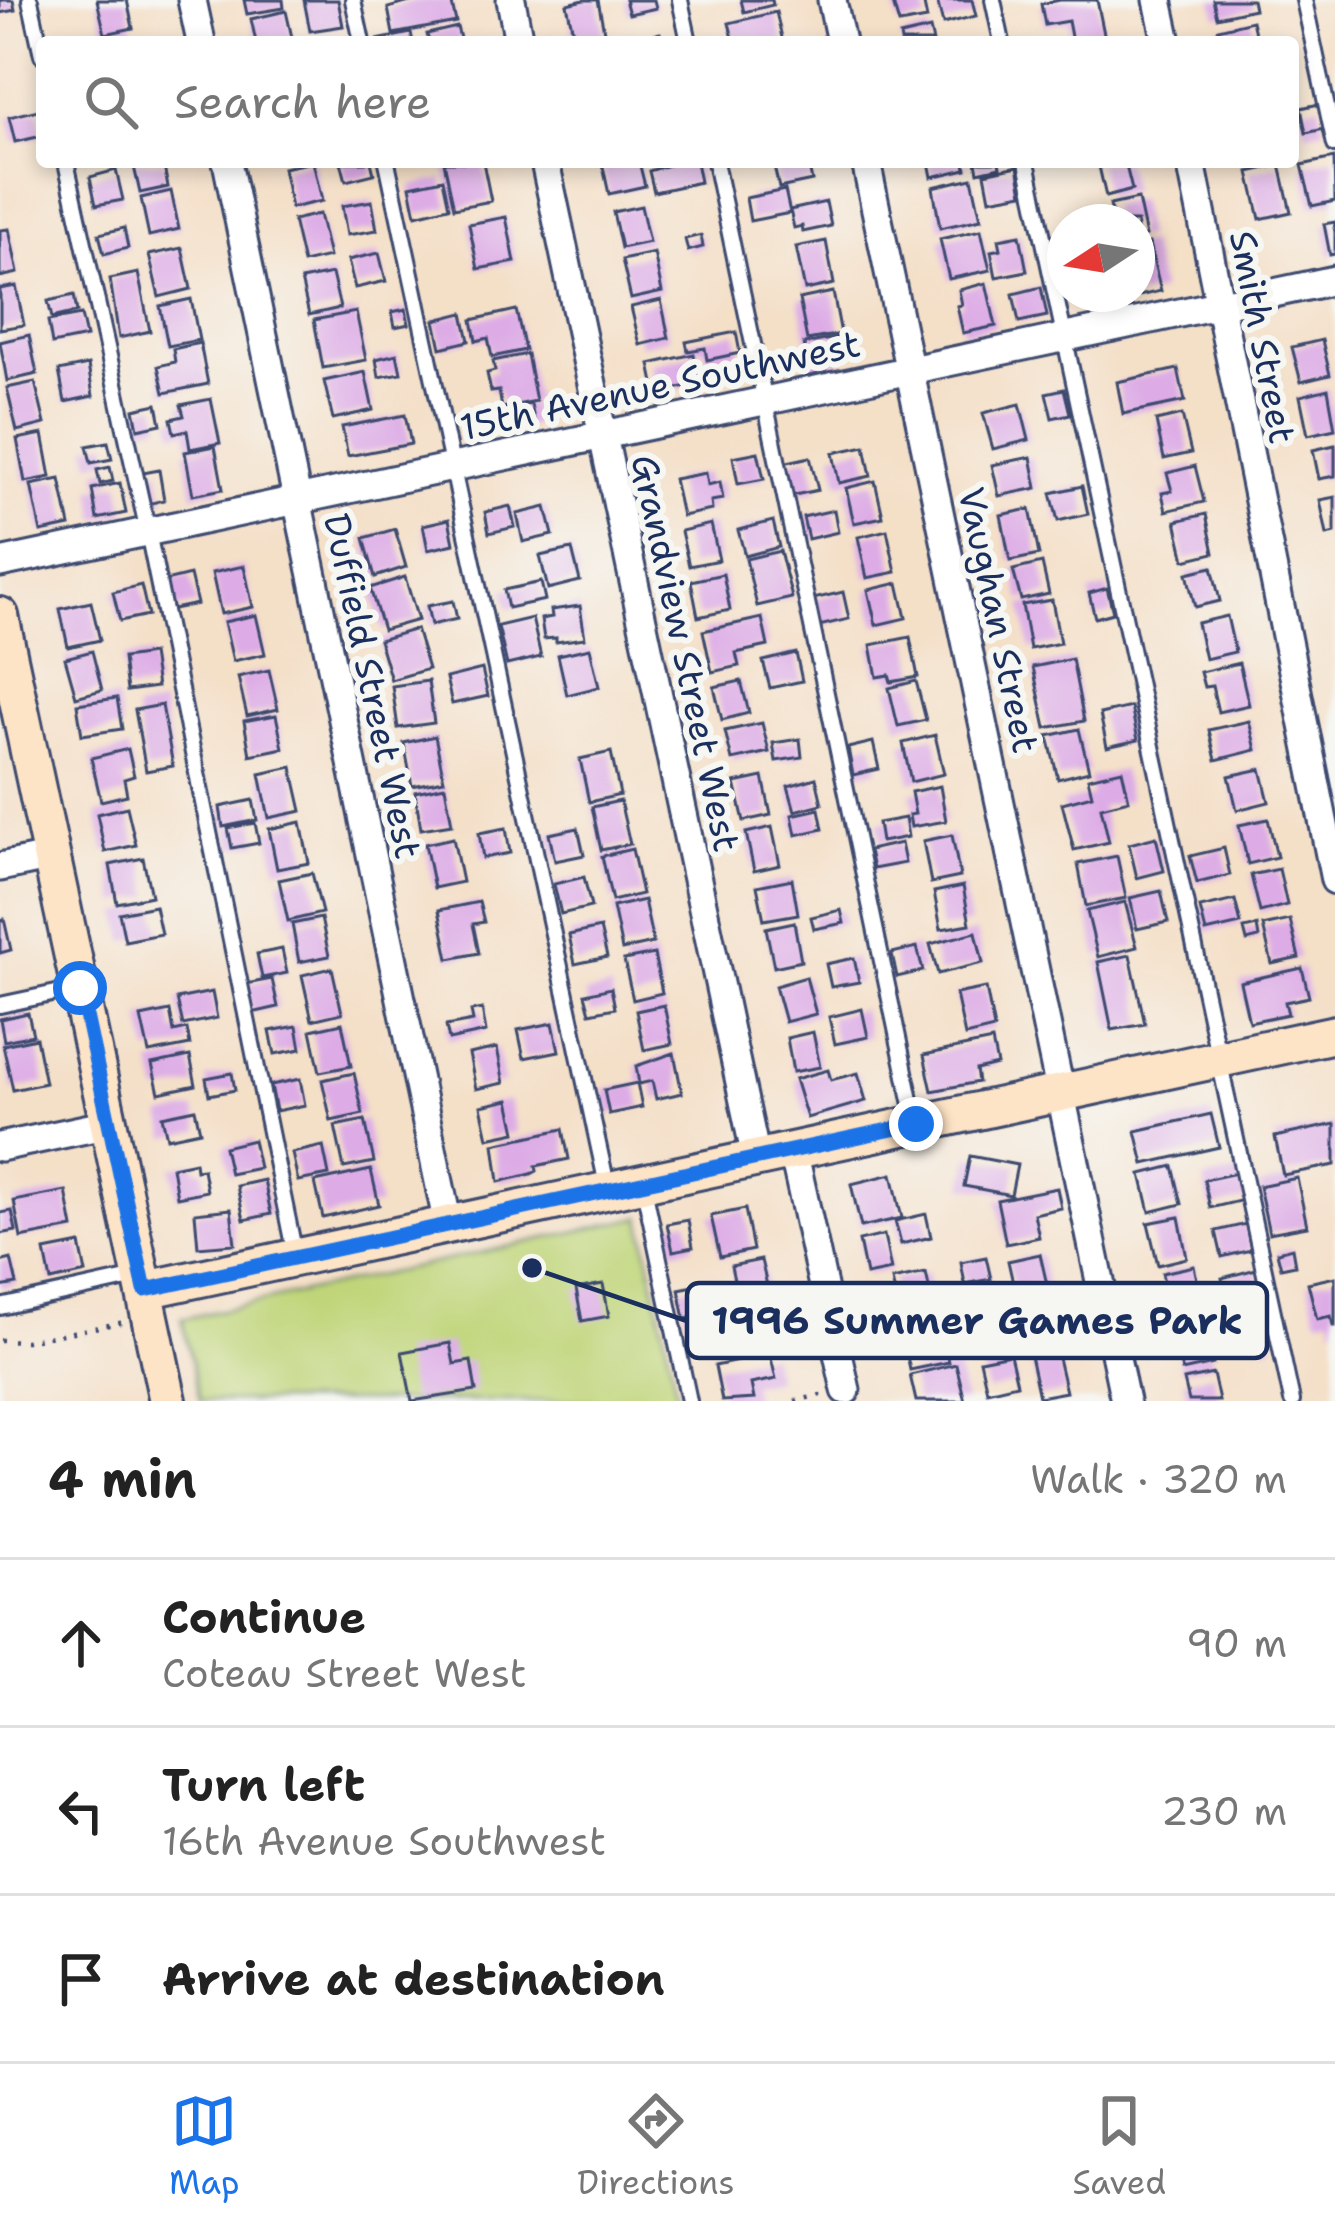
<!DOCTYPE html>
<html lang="en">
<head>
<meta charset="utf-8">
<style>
  :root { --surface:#fff; --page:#f2f2f2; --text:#222; --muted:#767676; --line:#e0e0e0; --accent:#1a73e8 }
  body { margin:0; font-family:"Shantell Sans",sans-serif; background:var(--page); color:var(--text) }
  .compass { position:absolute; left:1047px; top:204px; width:108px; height:108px; border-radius:50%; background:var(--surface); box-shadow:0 6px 18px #0003; rotate:258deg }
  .stop { position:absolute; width:36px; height:36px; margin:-27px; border:9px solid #1a73e8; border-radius:50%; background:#fff }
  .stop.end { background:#1a73e8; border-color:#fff; box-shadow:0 3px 12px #0008 }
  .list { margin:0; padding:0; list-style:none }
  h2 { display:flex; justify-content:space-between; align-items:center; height:156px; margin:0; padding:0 48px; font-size:51px }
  h2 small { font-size:39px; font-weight:400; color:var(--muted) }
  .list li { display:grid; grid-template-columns:78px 1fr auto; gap:36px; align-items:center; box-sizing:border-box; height:168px; padding:0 48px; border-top:3px solid var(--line) }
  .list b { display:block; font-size:45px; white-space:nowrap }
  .list p { margin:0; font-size:39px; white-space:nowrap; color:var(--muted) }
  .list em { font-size:39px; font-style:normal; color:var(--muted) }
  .icon { flex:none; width:66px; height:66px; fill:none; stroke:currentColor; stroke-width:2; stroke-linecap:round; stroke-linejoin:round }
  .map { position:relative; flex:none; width:1335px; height:1401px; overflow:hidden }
  .search { position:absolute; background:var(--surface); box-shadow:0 6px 18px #0003; left:36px; right:36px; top:36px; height:132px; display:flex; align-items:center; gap:30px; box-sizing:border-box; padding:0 42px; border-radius:12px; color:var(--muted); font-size:45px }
  .sheet { height:660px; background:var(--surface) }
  nav { display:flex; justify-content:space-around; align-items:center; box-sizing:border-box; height:168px; border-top:3px solid var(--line); background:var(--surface); font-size:33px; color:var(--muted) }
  nav a { display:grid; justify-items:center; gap:6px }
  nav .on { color:var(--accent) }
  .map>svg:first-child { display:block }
  .green { fill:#c0d579; stroke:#6e826c; stroke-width:3 }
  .building { fill:#ddace6 }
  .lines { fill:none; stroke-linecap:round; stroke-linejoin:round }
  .lane-casing { stroke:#3c496e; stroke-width:20 }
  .street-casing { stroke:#3c496e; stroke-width:33 }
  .secondary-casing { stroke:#3c496e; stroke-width:42 }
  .path { stroke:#3c496e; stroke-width:4.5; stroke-dasharray:3 9; stroke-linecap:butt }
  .lane { stroke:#fff; stroke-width:14 }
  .street { stroke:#fff; stroke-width:27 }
  .secondary { stroke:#fee4c6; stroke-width:36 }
  .route { stroke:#1a73e8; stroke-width:15 }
  .labels { text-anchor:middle; stroke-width:12; stroke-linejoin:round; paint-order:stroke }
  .street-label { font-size:36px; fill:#1b2f5e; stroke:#f6f6f2 }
  .leader { fill:none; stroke:#1b2f5e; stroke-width:4.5 }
  .callout-dot { fill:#1b2f5e; stroke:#f6f6f2; stroke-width:4.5 }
  .callout { fill:#f6f6f2; stroke:#1b2f5e; stroke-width:4.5 }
  .callout-label { font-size:39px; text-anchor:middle; font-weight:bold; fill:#1b2f5e }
</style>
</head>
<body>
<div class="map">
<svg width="1335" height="1401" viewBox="0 0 1335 1401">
  <rect width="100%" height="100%" fill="#f6f6f2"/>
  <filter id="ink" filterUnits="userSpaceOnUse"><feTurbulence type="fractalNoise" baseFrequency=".00833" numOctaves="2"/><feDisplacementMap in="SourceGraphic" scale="24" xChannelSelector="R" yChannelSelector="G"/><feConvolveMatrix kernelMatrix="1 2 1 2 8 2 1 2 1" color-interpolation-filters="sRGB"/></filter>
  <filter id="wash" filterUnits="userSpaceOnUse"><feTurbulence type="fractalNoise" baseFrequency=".004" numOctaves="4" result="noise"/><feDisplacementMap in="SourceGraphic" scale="48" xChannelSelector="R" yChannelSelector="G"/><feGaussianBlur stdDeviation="2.7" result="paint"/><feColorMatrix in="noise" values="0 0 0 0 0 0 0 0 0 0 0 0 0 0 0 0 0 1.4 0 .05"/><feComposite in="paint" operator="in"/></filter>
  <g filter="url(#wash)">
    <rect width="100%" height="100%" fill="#f4dfc7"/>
    <path class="green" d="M641,1217L678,1401H200L182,1319Z"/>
    <g id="blocks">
      <path class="building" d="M0,0H13L15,10L0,13Z
        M97,0H127L133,28L105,34Z
        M244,0H283L284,8L247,14Z
        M304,0H338L343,26L310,31Z
        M417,0H451L456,22L393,34L388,8Z
        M584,0H598L606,42H575L567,4Z
        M625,0H654L656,8L629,14Z
        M741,0H772L773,5L744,12Z
        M892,0H923L927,19L899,24Z
        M937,0H972L976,16L943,24Z
        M1060,0H1097L1105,39L1072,42L1068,21L1045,25L1041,4Z
        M1213,0H1252L1254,9L1217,17Z
        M286,11L293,42H256L251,19Z
        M776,12L783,42H734L729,23Z
        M1252,21L1257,42H1221L1218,29Z
        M457,27L461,42H429L427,34Z
        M930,29L933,42H901L900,36Z
        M411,33L413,42H377V40Z
        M660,33L662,42H630V40Z
        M1319,104L1324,129L1306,133L1301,108Z
        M38,110L42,136L15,142L9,117Z
        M1334,158L1335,201L1312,206L1302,165Z
        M133,162H163L168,187L140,193Z
        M313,162L322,201L291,208L283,168Z
        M341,162H371L374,174L346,181Z
        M444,162H483L491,201L454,208Z
        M602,162H639L645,186L609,194Z
        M678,162H696L700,182L654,192L649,171Z
        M773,162H808L812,181L779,188Z
        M929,162H965L966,169L932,177Z
        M976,162H999L1000,167L978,172Z
        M1098,162H1125L1132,190L1106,197Z
        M1280,165L1291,212L1260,219L1249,172Z
        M1018,166L1023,193L990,199L985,173Z
        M116,170L123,200L96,205L90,177Z
        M972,178L981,219L940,228L933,187Z
        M443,179L449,207L416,215L410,186Z
        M785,190L790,213L750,221L746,198Z
        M171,191L179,229L149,236L141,198Z
        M1138,199L1146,236L1137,238V222H1114L1110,205Z
        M372,201L377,230L347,235L342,206Z
        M826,202L831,226L803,232L802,226L794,228L790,210Z
        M641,206L649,242L621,248L613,212Z
        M319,214L329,257L303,263L293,220Z
        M506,217L515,262L478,269L469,224Z
        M1335,222V254L1330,255L1324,224Z
        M124,228L128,248L104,254L99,234Z
        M9,229L18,273L0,277V230Z
        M981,230L990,270L949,279L940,239Z
        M701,235L703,247L688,251L685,239Z
        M1020,235L1027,271L996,277L991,251L1001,249L999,239Z
        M826,241L834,284L805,290L796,247Z
        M1149,243L1161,291L1122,300L1121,294H1137V246Z
        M182,248L191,289L159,297L149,255Z
        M379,253L386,281L355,288L348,260Z
        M654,253L662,292L631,299L622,260Z
        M138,273L150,331L119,338L110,279Z
        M332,274L340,308L309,315L301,280Z
        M986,283L996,326L963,333L957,306L962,305L959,290Z
        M16,286L24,325L0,329V289Z
        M1041,287L1047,316L1019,322L1013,294Z
        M833,292L841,334L807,340L799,299Z
        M74,295L77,312L52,318L48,301Z
        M191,299L199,340L168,346L160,306Z
        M661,300L669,338L640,345L631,307Z
        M406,309L409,324L395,327L392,312Z
        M516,310L525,350L492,357L488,338L476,341L472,320Z
        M356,312L366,360L323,368L314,320Z
        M463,313L469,341L441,348L435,320Z
        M81,315L86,337L52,344L48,321Z
        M736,332L740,353L707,360L705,348L688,351L686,342Z
        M29,335L37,374L7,381L0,342Z
        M836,338L841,362L809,368L804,344Z
        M1322,340L1330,375L1301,382L1292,347Z
        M200,343L208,384L164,393L158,366L175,362L173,349Z
        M397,354L401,373L379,377L376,359Z
        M527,354L536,401L502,408L499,391L491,392L487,373L495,371L493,361Z
        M694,354L701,383L656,393L650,364Z
        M88,365L93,396L65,402L59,371Z
        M1178,369L1185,401L1123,414L1117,382Z
        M365,372L373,410L333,419L324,381Z
        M35,382L45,424L17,431L7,388Z
        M1064,389L1070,414L1052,418L1046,393Z
        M1328,389L1335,429L1308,435L1300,396Z
        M211,399L220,443L190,449L187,430L174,433L171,419L184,416L181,405Z
        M157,404L161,424L138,429L134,409Z
        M531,404L535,425L504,431L500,410Z
        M1020,404L1029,440L993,449L983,413Z
        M405,415L411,444L348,456L342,427Z
        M1182,415L1191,453L1164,459L1156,421Z
        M43,434L51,477L25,482L17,439Z
        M108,442L112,459L91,463L87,446Z
        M1335,445V476L1319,479L1313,450Z
        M215,446L223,489L193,495L185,452Z
        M865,446L871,476L839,483L833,453Z
        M758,452L764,479L738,484L733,457Z
        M810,457L818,490L790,496L783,463Z
        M1031,457L1037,488L999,496L992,465Z
        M1195,466L1204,502L1166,511L1162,493L1172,491L1167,473Z
        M110,467L113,481L100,484L97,470Z
        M159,470L164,500L144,505L138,474Z
        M706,473L708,485L720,482L723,499L711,501L712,510L682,516L674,479Z
        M60,479L70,526L41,532L31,485Z
        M875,481L883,517L854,523L846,488Z
        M120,483L126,513L97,519L92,489Z
        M1082,486L1088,514L1058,521L1051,493Z
        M1335,497V533L1327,535L1320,500Z
        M510,506L515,527L489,533L485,512Z
        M546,507L553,535L523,542L517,514Z
        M1030,509L1039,555L1010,561L1001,515Z
        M834,510L838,532L808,539L803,517Z
        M1206,514L1214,553L1185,560L1176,521Z
        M449,519L454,544L428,550L423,525Z
        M773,521L779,547L745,556L738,530Z
        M711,524L719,560L689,566L681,531Z
        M395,529L406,567L375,577L364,538Z
        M887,530L896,572L867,578L858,537Z
        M572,549L580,581L548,589L540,556Z
        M780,551L792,598L757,606L746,559Z
        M1042,563L1049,594L1021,600L1013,570Z
        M244,566L253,607L221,614L212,573Z
        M1212,567L1220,601L1195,607L1187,573Z
        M723,574L730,610L698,617L691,581Z
        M190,575L197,604L168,610L161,582Z
        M405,577L418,620L383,630L370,588Z
        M541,582L545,600L508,608L504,590Z
        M898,583L906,618L876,625L868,590Z
        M141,585L148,615L120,621L113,592Z
        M1107,588L1113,613L1095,618L1089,593Z
        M843,592L849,619L819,626L813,599Z
        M1052,600L1060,643L1030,649L1022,605Z
        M453,601L457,619L431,625L427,606Z
        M91,602L100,640L68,647L60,609Z
        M580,606L585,638L556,642V638L544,639L541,619L552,617L551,610Z
        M256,615L265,654L233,661L224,622Z
        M1227,616L1235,652L1205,659L1197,623Z
        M532,618L541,657L507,665L498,626Z
        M762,618L768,646L736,653L739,666L712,672L703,631Z
        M416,629L428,669L391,680L379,640Z
        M910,637L918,677L891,682L889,675L877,677L871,645Z
        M590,648L599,687L567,695L558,655Z
        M92,651L102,690L76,697L65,658Z
        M796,653L802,681L770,688L763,661Z
        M152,654L157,687L127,691L123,658Z
        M1072,659L1084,721L1046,728L1033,667Z
        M1239,663L1249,705L1218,712L1212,686L1204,687L1200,672Z
        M482,669L488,696L452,704L446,678Z
        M269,670L278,709L247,716L238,677Z
        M428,681L434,723L398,728L392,686Z
        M741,681L749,713L722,720L714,687Z
        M916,681L926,720L898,726L889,688Z
        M117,698L122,729L82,735L77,704Z
        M162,705L173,766L146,771L135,710Z
        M1131,707L1138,740L1107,747L1100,714Z
        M276,715L283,748L250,755L244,721Z
        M1249,721L1256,750L1216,760L1209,730Z
        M762,723L769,752L732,760L725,731Z
        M1079,729L1089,771L1058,779L1048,736Z
        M935,735L944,774L911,782L903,743Z
        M435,736L444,780L412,786L404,743Z
        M800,739L802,757L776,761L773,743Z
        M873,742L879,769L853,775L848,748Z
        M128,749L134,776L124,779L127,795L101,801L91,758Z
        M611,752L620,795L589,802L580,759Z
        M292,767L302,811L269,818L260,774Z
        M1261,769L1269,802L1237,810L1229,776Z
        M1122,770L1129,800L1101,807L1109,842L1074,850L1062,803L1092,795L1088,778Z
        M763,777L771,815L744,821L735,783Z
        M816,778L822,804L795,811L788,786Z
        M445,786L452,824L421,829L415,792Z
        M940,786L946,821L911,827L909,815L915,814L911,792Z
        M253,800L257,820L223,827L220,807Z
        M620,801L630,844L601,850L592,807Z
        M127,807L136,845L105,852L97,814Z
        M819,809L823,829L796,835L792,815Z
        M905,818L908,837L881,842L878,823Z
        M1268,819L1277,857L1248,864L1239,825Z
        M301,822L309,863L277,869L269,829Z
        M255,823L259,843L232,848L228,828Z
        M772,827L780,865L754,871L746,833Z
        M506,828L510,853L483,858L479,833Z
        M578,828L584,855L555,861L549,834Z
        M952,835L960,877L931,883L923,841Z
        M1156,837L1164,871L1137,878L1129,844Z
        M453,838L462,882L434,888L425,844Z
        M901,843L905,863L873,869L869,850Z
        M1224,848L1230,875L1197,883L1190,856Z
        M632,849L642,894L612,901L602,856Z
        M1117,856L1126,898L1086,906L1078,864Z
        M143,858L151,896L117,903L110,865Z
        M1279,869L1287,905L1260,912L1251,875Z
        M312,873L322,913L288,921L279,880Z
        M584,877L591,907L561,914L554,884Z
        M792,879L798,914L764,920L757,886Z
        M963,886L970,924L941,929L934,892Z
        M1161,891L1168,922L1137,929L1130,898Z
        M644,900L653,943L622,950L613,907Z
        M1235,900L1241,924L1206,932L1200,908Z
        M479,902L484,922L473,924L479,953L449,959L439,910Z
        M1125,902L1137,947L1098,957L1087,911Z
        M155,906L161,934L125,941L119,913Z
        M841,910L844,923L814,929L811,917Z
        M321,918L329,956L299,962L292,924Z
        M4,919L11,950L0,953V920Z
        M1290,920L1299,958L1272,964L1263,926Z
        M794,922L801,961L774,967L766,928Z
        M1257,926L1259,938L1247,941L1244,929Z
        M600,928L607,957L575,964L569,935Z
        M976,932L983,963L938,974L930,944Z
        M917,947L923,971L897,977L892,953Z
        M282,949L287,973L262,978L257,954Z
        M654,954L662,993L633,1000L624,960Z
        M1130,955L1145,1024L1112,1030L1098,962Z
        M854,958L859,982L831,987L826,964Z
        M332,968L342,1013L312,1020L302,975Z
        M1302,968L1309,997L1285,1002L1288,1014L1249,1022L1240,982Z
        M806,977L816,1014L785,1022L775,986Z
        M272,979L278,1007L252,1013L246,984Z
        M611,988L615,1008L590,1013L585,994Z
        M986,988L994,1029L965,1036L956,994Z
        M212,992L217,1018L183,1025L177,999Z
        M664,1005L672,1044L644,1050L636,1011Z
        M482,1009L486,1032L449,1040L446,1026L473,1021L471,1011Z
        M862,1009L868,1037L835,1044L829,1017Z
        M170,1011L174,1032L187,1029L190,1045L149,1053L141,1017Z
        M28,1013L33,1035L4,1041L0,1019Z
        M342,1023L351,1066L320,1072L311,1030Z
        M553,1023L559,1051L524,1058L518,1030Z
        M297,1026L301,1049L275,1054L270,1031Z
        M813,1032L820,1067L793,1072L787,1038Z
        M36,1038L45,1083L13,1090L3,1045Z
        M992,1041L997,1065L976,1070L978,1082L932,1091L924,1055Z
        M497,1048L504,1083L476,1089L469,1054Z
        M674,1053L682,1093L656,1099L652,1081L639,1084L636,1066Z
        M190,1056L196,1085L159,1093L152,1064Z
        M828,1070L831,1080L858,1073L866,1101L807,1118L795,1079Z
        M232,1073L235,1090L209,1095L206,1078Z
        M354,1073L363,1114L331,1121L322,1080Z
        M300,1079L305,1105L276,1111L271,1085Z
        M637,1083L642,1107L609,1114L604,1090Z
        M509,1100L516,1132L488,1138L481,1106Z
        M195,1109L200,1131L167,1138L162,1116Z
        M1211,1114L1219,1147L1144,1164L1136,1131Z
        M365,1120L374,1162L344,1168L335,1126Z
        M1335,1124V1165L1283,1175L1275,1137Z
        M563,1129L569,1159L536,1166L537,1171L531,1174L499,1182L494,1144Z
        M253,1140L259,1168L230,1174L224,1147Z
        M323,1146L329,1175L298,1181L292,1153Z
        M970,1156L1017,1165L1011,1195L964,1186Z
        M195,1162L196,1170L203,1169L207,1191L177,1197L172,1167Z
        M1173,1166L1182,1204L1150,1212L1141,1174Z
        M371,1170L379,1205L323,1218L315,1182Z
        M1241,1172L1248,1199L1210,1208L1204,1180Z
        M892,1174L902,1218L861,1227L851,1184Z
        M1297,1178L1307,1226L1269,1233L1259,1186Z
        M264,1180L271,1214L244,1220L237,1186Z
        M1057,1188L1061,1208L1034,1214L1039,1237L1006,1244L997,1200Z
        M66,1191L73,1228L21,1238L14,1201Z
        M231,1209L235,1244L198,1247L195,1213Z
        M745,1209L753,1250L720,1257L711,1216Z
        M12,1211L16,1231L0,1234V1213Z
        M926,1214L931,1237L901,1244L895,1221Z
        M1179,1217L1187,1258L1158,1265L1148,1223Z
        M688,1220L693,1247L673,1251L667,1224Z
        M1246,1224L1251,1250L1222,1257L1216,1231Z
        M884,1235L891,1270L866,1275L859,1241Z
        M80,1244L86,1273L51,1281L45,1251Z
        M1292,1248L1295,1265L1281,1268L1277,1252Z
        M1040,1254L1048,1289L1016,1296L1008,1261Z
        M986,1257L991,1279L965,1284L961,1262Z
        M11,1259L17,1284L0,1287V1262Z
        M761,1260L770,1298L739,1304L731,1266Z
        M1194,1266L1203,1308L1171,1314L1162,1273Z
        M1256,1269L1264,1303L1230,1311L1222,1278Z
        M926,1273L935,1315L874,1328L869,1303L896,1297L892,1280Z
        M1335,1277V1326H1333L1331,1316L1317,1319L1308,1283Z
        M709,1283L715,1313L685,1319L679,1289Z
        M603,1284L609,1316L582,1321L576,1289Z
        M940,1320L949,1362L910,1370L901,1328Z
        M1205,1321L1213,1364L1182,1371L1173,1328Z
        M1270,1332L1273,1345L1263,1347L1260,1334Z
        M450,1343L454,1364L471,1361L476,1391L412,1401L402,1352Z
        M1055,1345L1066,1392L1039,1397L1029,1351Z
        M770,1354L776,1379L751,1384L754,1399L722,1401L715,1366Z
        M1010,1354L1017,1384L987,1391L980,1360Z
        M956,1364L965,1401H916L910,1375Z
        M1213,1374L1219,1401H1189L1184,1380Z"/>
    </g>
  </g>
  <g filter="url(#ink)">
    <use href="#blocks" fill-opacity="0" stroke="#3c496e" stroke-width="3"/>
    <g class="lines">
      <defs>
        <path id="lane" d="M30,0L42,55
          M353,0L362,42
          M680,0L689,42
          M993,0L1002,42
          M1304,0L1335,145
          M66,162L148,532L295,1255
          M387,162L608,1190
          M715,162L916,1124
          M1027,162L1292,1401
          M0,1005L75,989
          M643,1183L689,1401
          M0,1307L141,1276"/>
        <path id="street" d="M192,0L201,42
          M511,0L519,42
          M832,0L841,42
          M1158,0L1167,42
          M227,162L448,1225
          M545,162L756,1158
          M866,162L1125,1401
          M1191,162L1335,880
          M0,563L1335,280
          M0,867L52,856
          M0,1147L109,1124
          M793,1150L846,1390"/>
        <path id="secondary" d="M0,616L168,1401
          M145,1290L1335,1034"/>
      </defs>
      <use href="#lane" class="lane-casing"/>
      <use href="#street" class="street-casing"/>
      <use href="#secondary" class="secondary-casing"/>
      <path class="path" d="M0,1340L26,1341L125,1322
        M795,1401L825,1394"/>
      <use href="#lane" class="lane"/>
      <use href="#street" class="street"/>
      <use href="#secondary" class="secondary"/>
    </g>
  </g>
  <g class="lines" filter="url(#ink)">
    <path class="route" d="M80,988L145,1290L916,1124"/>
  </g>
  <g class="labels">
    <g class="street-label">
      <text transform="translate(1263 337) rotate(79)" y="13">Smith Street</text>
      <text transform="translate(660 385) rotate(-12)" y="13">15th Avenue Southwest</text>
      <text transform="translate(999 620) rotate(78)" y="13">Vaughan Street</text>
      <text transform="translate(686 653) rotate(78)" y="13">Grandview Street West</text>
      <text transform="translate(373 686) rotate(78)" y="13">Duffield Street West</text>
    </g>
  </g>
  <path class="leader" d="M532 1268L687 1321"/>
  <circle class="callout-dot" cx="532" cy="1268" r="12"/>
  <rect class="callout" x="687" y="1283" width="580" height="75" rx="12"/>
  <g class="callout-label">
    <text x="977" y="1334">1996 Summer Games Park</text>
  </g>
</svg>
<svg class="compass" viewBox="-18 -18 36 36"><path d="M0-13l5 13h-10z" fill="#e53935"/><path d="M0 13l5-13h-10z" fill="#767676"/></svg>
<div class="stop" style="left:80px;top:988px"></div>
<div class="stop end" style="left:916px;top:1124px"></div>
<div class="search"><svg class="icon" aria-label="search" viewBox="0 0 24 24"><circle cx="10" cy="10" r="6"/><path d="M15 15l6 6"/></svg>Search here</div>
</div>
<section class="sheet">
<h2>4 min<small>Walk · 320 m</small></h2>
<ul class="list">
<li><svg class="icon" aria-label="ahead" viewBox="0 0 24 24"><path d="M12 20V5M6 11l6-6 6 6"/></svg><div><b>Continue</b><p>Coteau Street West</p></div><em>90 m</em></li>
<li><svg class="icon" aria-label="left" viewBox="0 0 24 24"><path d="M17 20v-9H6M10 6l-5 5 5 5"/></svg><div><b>Turn left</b><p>16th Avenue Southwest</p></div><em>230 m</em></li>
<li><svg class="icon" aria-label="arrive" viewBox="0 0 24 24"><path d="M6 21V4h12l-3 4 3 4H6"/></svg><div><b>Arrive at destination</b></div></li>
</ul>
</section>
<nav>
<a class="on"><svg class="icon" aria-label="map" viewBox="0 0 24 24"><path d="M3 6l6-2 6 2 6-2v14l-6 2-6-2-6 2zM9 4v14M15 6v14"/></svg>Map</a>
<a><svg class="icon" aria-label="directions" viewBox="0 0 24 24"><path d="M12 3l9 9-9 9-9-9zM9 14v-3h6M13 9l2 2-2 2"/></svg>Directions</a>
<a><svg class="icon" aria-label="saved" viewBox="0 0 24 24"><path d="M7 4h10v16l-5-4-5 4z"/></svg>Saved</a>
</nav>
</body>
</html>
